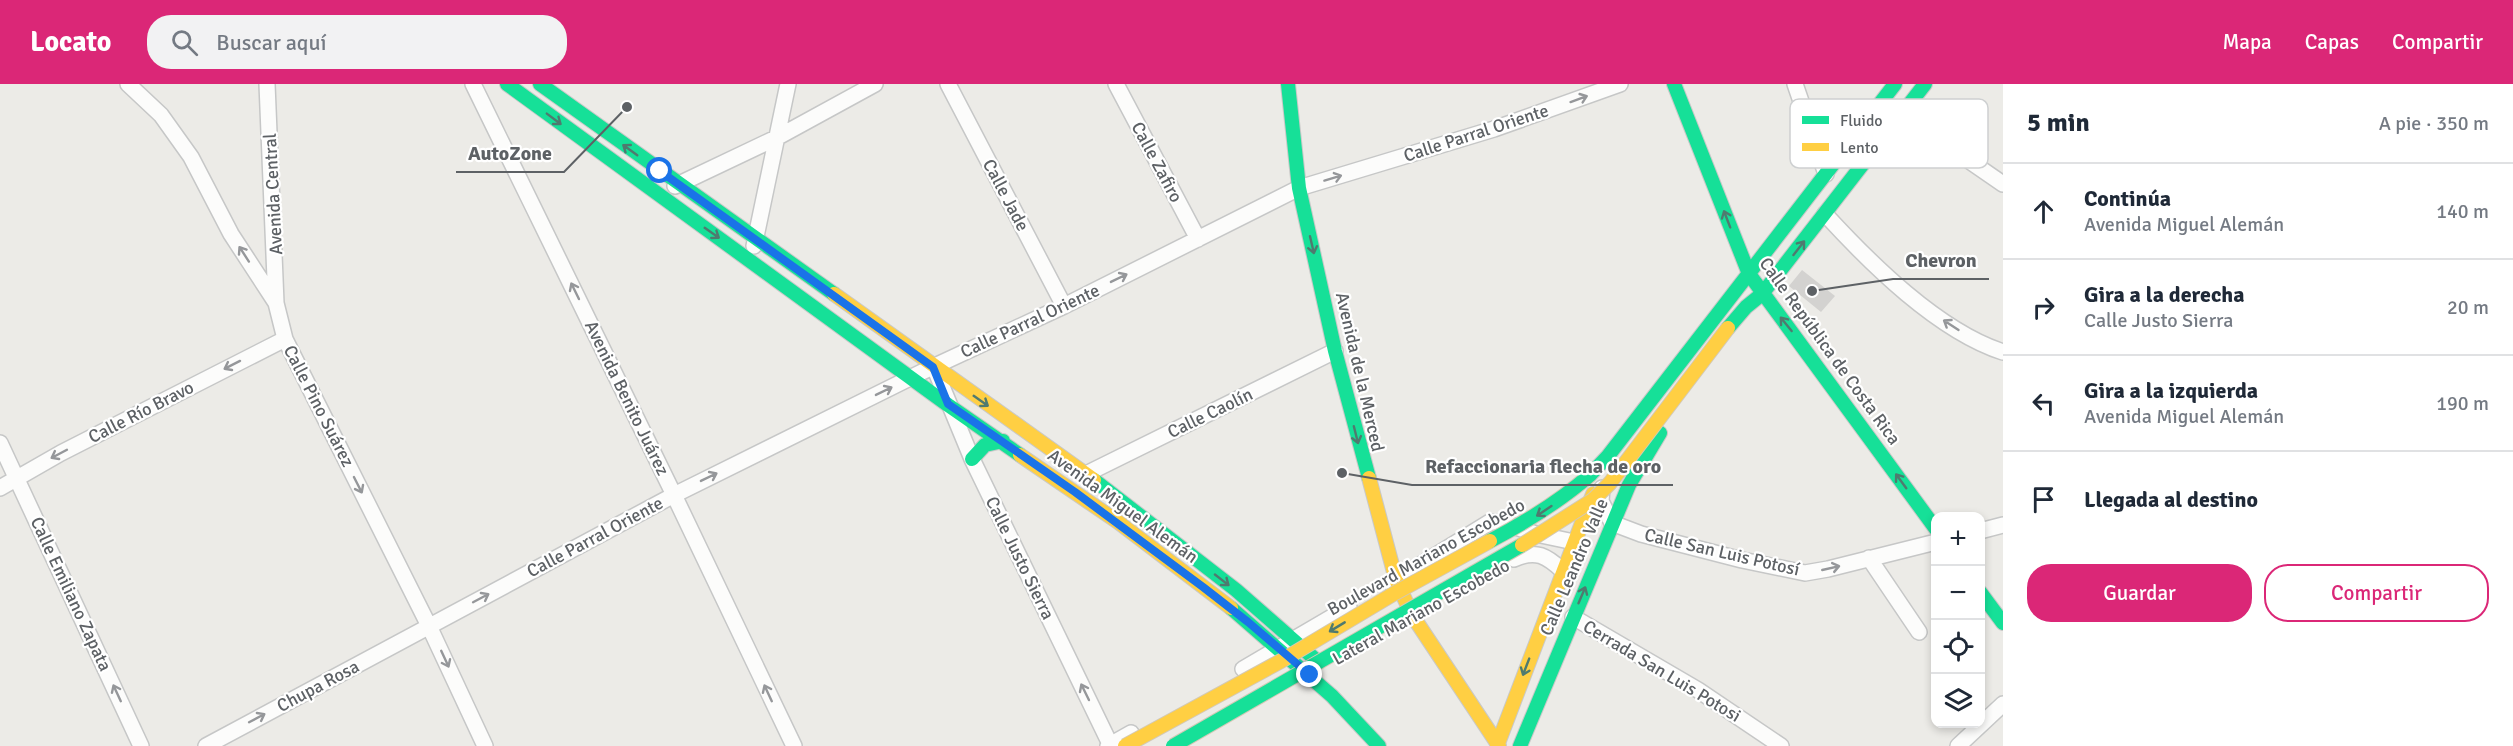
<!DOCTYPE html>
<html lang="es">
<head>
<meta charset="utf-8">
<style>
  :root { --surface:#fff; --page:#f2f2f3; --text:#1f2937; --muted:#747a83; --line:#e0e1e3; --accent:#db2777 }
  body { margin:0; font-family:Signika,sans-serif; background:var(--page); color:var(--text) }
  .controls { position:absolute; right:18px; bottom:18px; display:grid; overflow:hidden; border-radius:12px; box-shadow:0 3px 9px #0003 }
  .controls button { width:54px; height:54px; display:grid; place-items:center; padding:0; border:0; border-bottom:2px solid var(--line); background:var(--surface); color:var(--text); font:30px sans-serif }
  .stop { position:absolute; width:18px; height:18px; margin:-14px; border:4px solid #1a73e8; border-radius:50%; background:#fff }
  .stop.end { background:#1a73e8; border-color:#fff; box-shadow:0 2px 6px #0008 }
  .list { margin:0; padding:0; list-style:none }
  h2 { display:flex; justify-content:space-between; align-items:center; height:78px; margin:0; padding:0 24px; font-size:26px }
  h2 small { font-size:20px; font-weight:400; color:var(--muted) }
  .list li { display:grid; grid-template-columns:39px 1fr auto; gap:18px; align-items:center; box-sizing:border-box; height:96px; padding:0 24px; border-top:2px solid var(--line) }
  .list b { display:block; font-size:22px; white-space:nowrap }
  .list p { margin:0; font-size:20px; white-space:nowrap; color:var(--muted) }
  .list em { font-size:20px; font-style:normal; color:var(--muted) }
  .actions { display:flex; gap:12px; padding:18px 24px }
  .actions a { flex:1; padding:14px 0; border:2px solid var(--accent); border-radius:24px; text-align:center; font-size:21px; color:var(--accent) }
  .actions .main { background:var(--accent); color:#fff }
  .icon { flex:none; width:33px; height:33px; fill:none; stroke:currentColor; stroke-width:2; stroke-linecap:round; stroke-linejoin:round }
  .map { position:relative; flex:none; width:2003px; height:662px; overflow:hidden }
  header { display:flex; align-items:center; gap:36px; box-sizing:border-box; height:84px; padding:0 30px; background:var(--accent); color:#fff }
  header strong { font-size:28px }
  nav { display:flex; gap:33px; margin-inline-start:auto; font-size:21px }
  .search { width:420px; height:54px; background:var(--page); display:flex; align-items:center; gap:15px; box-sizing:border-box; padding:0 21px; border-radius:24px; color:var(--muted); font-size:22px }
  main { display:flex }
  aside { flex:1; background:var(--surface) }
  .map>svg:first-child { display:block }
  .building { fill:#d3d2d0 }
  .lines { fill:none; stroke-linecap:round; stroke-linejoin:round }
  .street-casing { stroke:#c6c7c7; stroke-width:18 }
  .fast-casing { stroke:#c9c9c8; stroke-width:16 }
  .slow-casing { stroke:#c9c9c8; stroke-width:16 }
  .street { stroke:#fcfcfb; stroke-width:15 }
  .fast { stroke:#16e098; stroke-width:14 }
  .slow { stroke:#ffcf43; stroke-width:14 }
  .fast-bridge-casing { stroke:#d3c9b6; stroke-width:16; stroke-linecap:butt }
  .slow-bridge-casing { stroke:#d3c9b6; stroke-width:16; stroke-linecap:butt }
  .fast-bridge { stroke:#16e098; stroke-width:14 }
  .slow-bridge { stroke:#ffcf43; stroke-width:14 }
  .oneway { stroke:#95979a }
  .oneway2 { stroke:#4f7a6f }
  .route { stroke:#1a73e8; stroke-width:8 }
  .labels { text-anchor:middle; stroke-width:4.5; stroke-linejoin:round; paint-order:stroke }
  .street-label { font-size:18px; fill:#5d6165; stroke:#fff }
  .key { fill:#fff; stroke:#ced0d1; stroke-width:1.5 }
  .key-label { font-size:16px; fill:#5d6165 }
  .leader { fill:none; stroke:#5d6165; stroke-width:2 }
  .callout-dot { fill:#5d6165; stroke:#fff; stroke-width:2 }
  .callout-label { font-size:20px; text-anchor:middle; font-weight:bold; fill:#5d6165; stroke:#fff; stroke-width:4.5; stroke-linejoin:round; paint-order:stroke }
</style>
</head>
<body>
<header>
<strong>Locato</strong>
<div class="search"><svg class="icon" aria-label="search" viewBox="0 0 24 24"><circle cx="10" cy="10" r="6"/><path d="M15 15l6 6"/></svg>Buscar aquí</div>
<nav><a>Mapa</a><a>Capas</a><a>Compartir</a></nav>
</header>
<main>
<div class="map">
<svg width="2003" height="662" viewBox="0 0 2003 662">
  <rect width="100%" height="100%" fill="#ecebe7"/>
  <path class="building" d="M1802,186L1835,212L1821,228L1789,202Z"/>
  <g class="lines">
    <defs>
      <path id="street" d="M128,0L161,31L191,73L231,150L276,219L285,255L429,542L485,662
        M267,0L276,219
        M473,0L674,411L794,662
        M948,0L1064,222
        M1116,0L1198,155
        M1795,0L1826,90
        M1907,25L1945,60L2003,100
        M675,102L778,53L875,0
        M1825,130C1870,179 1938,247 2003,268
        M754,162L788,0
        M934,283L972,375L1111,662
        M0,359L141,662
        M1086,390L1335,267
        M0,404L61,369L285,255
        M1602,404L1601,417L1612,439L1641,450L1742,476L1805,489L1828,485L1936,458
        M1980,447L2003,441
        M1869,474L1919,548
        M1514,475C1536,465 1547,472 1563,487
        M1391,499L1490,438H1501L1536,450L1574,458
        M1573,533L1698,606L1781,662
        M1243,585L1349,523
        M206,662L674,411L922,288L1064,222L1299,104L1494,45L1620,0
        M1108,662L1131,649
        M1958,662L2003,620"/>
      <path id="fast" d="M507,0L948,321L1020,371
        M540,0L834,210
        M1288,0L1299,104L1335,267L1369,394
        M1674,0L1749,190L1936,445
        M1728,244L1746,223L1762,210L1925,0
        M972,375L985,361L1003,357
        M1590,391L1608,372L1895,0
        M1094,396L1236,506L1316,576
        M1980,508L2003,539
        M1231,524L1332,612L1379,662
        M1520,662L1629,401L1660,349"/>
      <path id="slow" d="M834,210L1094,396
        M1020,371L1118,438L1231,524
        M1369,394L1396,496L1412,531L1499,662
        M1497,662L1593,410"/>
    </defs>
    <use href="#street" class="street-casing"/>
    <use href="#fast" class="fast-casing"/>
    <use href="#slow" class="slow-casing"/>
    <use href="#street" class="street"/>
    <use href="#fast" class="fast"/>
    <use href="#slow" class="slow"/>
    <defs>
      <path id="fast-bridge" d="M1490,457C1526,438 1559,418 1590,391
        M1173,662L1522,461"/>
      <path id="slow-bridge" d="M1522,461L1593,416L1610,399L1728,244
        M1125,662L1281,577L1395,509L1490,457"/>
    </defs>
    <use href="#fast-bridge" class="fast-bridge-casing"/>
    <use href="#slow-bridge" class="slow-bridge-casing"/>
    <use href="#fast-bridge" class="fast-bridge"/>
    <use href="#slow-bridge" class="slow-bridge"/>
  </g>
  <defs><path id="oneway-shaft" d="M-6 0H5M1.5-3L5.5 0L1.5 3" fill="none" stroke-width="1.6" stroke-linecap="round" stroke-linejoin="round" transform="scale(1.5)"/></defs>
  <g class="oneway">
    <use href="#oneway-shaft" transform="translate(1579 15) rotate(-20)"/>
    <use href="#oneway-shaft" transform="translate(1333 94) rotate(-17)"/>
    <use href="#oneway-shaft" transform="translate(244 170) rotate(-123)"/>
    <use href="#oneway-shaft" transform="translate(1119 194) rotate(-26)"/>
    <use href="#oneway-shaft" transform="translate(575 207) rotate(-116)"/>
    <use href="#oneway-shaft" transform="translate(1951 241) rotate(-147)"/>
    <use href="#oneway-shaft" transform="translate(232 281) rotate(153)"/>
    <use href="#oneway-shaft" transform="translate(884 307) rotate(-26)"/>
    <use href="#oneway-shaft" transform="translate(59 370) rotate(152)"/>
    <use href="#oneway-shaft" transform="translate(709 393) rotate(-26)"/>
    <use href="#oneway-shaft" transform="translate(358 401) rotate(63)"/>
    <use href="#oneway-shaft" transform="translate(1831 484) rotate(-13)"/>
    <use href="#oneway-shaft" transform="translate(481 514) rotate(-28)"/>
    <use href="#oneway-shaft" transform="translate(445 575) rotate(65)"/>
    <use href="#oneway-shaft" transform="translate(1085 608) rotate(-116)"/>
    <use href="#oneway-shaft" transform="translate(117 609) rotate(-115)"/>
    <use href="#oneway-shaft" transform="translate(768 609) rotate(-115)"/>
    <use href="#oneway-shaft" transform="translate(257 634) rotate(-28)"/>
  </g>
  <g class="oneway2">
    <use href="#oneway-shaft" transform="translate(554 35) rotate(37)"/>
    <use href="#oneway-shaft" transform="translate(630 66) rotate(-144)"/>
    <use href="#oneway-shaft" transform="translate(1727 135) rotate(-111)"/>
    <use href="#oneway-shaft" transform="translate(712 149) rotate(35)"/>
    <use href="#oneway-shaft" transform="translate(1312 161) rotate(77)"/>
    <use href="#oneway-shaft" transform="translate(1799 164) rotate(-52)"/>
    <use href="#oneway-shaft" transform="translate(1786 240) rotate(-129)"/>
    <use href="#oneway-shaft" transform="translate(981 317) rotate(35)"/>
    <use href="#oneway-shaft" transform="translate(1356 351) rotate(76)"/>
    <use href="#oneway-shaft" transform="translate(1901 397) rotate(-126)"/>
    <use href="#oneway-shaft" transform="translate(1544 427) rotate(146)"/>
    <use href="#oneway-shaft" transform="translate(1222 496) rotate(38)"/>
    <use href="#oneway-shaft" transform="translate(1582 511) rotate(-67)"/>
    <use href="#oneway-shaft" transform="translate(1337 543) rotate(149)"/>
    <use href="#oneway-shaft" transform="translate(1526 583) rotate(111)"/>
  </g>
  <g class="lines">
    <path class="route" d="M660,87L933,283L948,320L1075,408L1203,503L1248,538L1310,591"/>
  </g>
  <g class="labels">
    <g class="street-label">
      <text transform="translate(1476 49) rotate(-18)" y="6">Calle Parral Oriente</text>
      <text transform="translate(1157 78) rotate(62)" y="6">Calle Zafiro</text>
      <text transform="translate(273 110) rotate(-93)" y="6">Avenida Central</text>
      <text transform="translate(1006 111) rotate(62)" y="6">Calle Jade</text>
      <text transform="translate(1030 237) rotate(-25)" y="6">Calle Parral Oriente</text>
      <text transform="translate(1830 267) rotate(54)" y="6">Calle República de Costa Rica</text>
      <text transform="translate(1360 288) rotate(77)" y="6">Avenida de la Merced</text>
      <text transform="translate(627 314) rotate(64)" y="6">Avenida Benito Juárez</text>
      <text transform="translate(319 322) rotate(63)" y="6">Calle Pino Suárez</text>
      <text transform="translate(141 328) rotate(-27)" y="6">Calle Río Bravo</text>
      <text transform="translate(1210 329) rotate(-26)" y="6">Calle Caolín</text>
      <text transform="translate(1123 422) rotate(36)" y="6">Avenida Miguel Alemán</text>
      <text transform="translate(595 453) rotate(-28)" y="6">Calle Parral Oriente</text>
      <text transform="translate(1722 468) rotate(13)" y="6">Calle San Luis Potosí</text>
      <text transform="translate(1426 473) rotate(-29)" y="6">Boulevard Mariano Escobedo</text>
      <text transform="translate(1020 474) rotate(64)" y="6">Calle Justo Sierra</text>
      <text transform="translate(1574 483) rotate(-67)" y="6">Calle Leandro Valle</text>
      <text transform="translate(71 510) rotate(65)" y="6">Calle Emiliano Zapata</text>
      <text transform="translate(1421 528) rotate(-29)" y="6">Lateral Mariano Escobedo</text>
      <text transform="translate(1662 587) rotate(31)" y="6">Cerrada San Luis Potosi</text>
      <text transform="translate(318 602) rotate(-28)" y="6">Chupa Rosa</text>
    </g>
  </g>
  <rect x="1790" y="15" width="198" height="69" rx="9" class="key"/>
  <rect x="1802" y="32" width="27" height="8" fill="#16e098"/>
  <rect x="1802" y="59" width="27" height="8" fill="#ffcf43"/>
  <g class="key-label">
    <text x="1840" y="42">Fluido</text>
    <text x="1840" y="69">Lento</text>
  </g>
  <path class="leader" d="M627 23L564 88H456M1812 207L1893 195H1989M1342 389L1412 401H1673"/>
  <g class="callout-dot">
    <circle cx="627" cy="23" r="6"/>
    <circle cx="1812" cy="207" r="6"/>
    <circle cx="1342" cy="389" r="6"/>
  </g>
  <g class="callout-label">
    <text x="510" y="76">AutoZone</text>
    <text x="1941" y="183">Chevron</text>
    <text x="1543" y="389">Refaccionaria flecha de oro</text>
  </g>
</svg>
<div class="controls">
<button>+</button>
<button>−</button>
<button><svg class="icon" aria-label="locate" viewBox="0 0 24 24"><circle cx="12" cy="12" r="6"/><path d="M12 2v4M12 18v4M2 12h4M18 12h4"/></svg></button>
<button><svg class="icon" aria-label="layers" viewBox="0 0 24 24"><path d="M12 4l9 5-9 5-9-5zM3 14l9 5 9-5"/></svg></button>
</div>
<div class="stop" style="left:660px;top:87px"></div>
<div class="stop end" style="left:1310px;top:591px"></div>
</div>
<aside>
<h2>5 min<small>A pie · 350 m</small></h2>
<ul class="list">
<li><svg class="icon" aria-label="ahead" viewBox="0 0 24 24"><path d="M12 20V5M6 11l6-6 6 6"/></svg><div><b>Continúa</b><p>Avenida Miguel Alemán</p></div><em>140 m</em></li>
<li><svg class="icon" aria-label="right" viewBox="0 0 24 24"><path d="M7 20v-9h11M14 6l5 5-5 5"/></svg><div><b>Gira a la derecha</b><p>Calle Justo Sierra</p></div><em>20 m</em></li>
<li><svg class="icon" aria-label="left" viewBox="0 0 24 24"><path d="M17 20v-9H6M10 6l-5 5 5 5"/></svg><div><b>Gira a la izquierda</b><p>Avenida Miguel Alemán</p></div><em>190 m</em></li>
<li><svg class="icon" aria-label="arrive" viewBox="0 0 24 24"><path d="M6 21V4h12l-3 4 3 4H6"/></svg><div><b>Llegada al destino</b></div></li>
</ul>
<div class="actions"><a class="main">Guardar</a><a>Compartir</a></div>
</aside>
</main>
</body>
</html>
